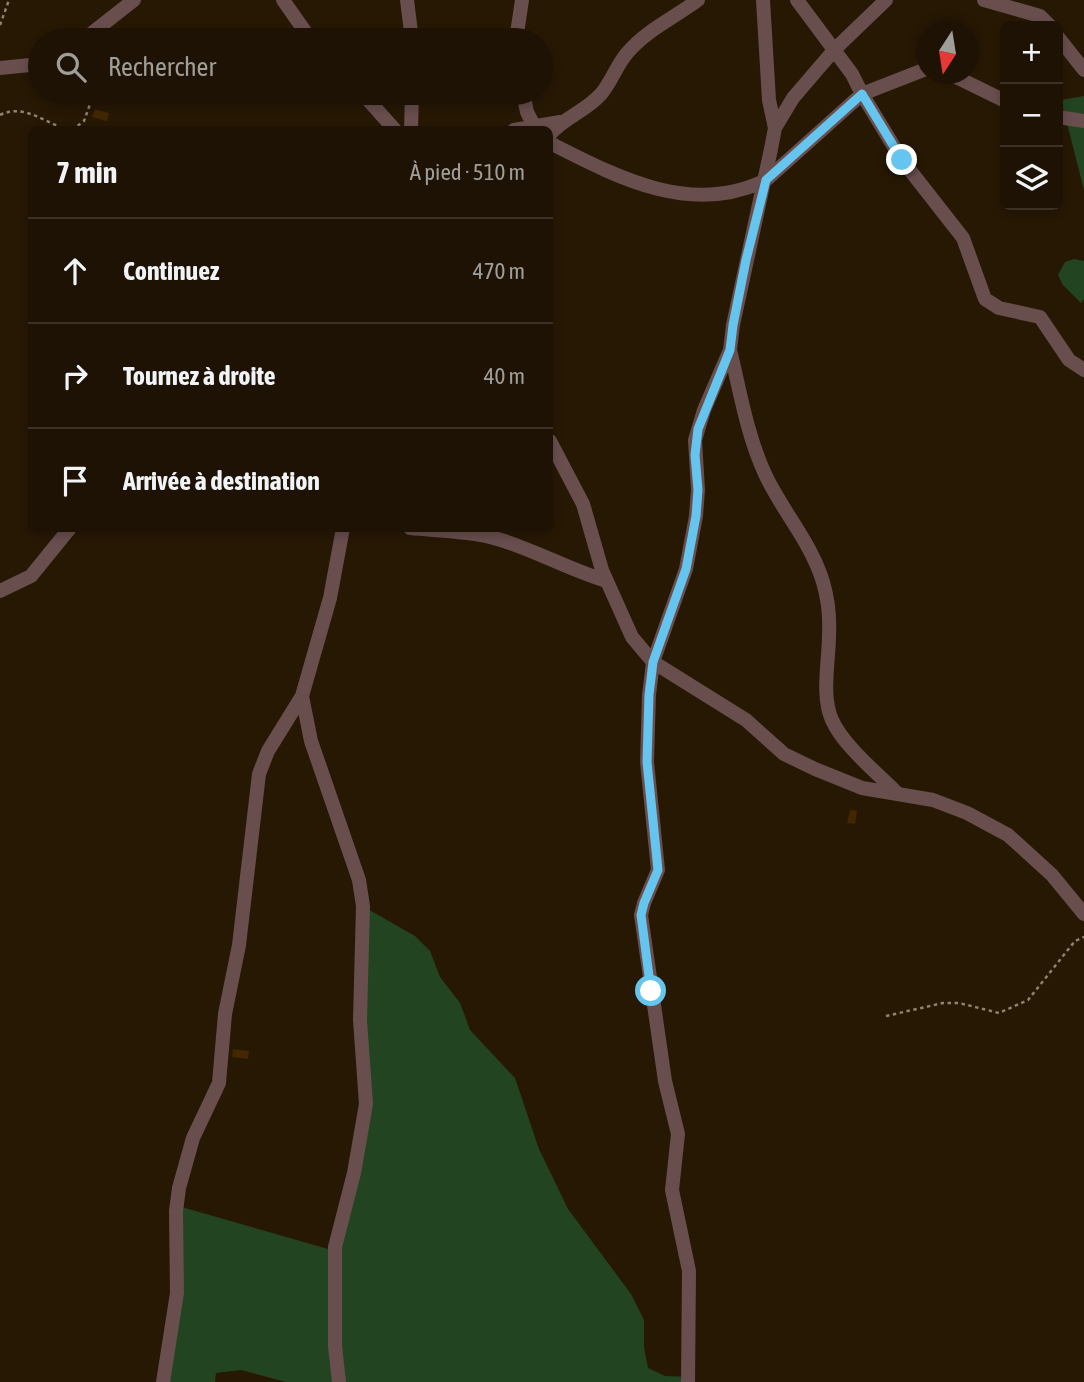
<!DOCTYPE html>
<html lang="fr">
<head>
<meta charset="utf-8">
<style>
  :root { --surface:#1d1203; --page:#251b0d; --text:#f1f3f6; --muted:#a09e9a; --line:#3b3225 }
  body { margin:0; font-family:"Asap Condensed",sans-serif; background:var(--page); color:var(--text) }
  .controls { position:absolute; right:21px; top:21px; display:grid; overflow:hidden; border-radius:10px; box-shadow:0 4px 10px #0003 }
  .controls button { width:63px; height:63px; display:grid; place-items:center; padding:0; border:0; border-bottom:2px solid var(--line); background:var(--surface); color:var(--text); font:35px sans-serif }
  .compass { position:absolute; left:916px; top:21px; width:63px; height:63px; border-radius:50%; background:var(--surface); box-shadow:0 4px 10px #0003; rotate:192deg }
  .stop { position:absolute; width:21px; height:21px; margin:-16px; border:5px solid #65c5ee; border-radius:50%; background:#fff }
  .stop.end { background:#65c5ee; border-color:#fff; box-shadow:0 2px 7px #0008 }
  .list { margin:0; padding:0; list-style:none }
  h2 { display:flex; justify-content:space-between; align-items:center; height:91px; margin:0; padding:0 28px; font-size:30px }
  h2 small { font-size:23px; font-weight:400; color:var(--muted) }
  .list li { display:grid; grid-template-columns:46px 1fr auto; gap:21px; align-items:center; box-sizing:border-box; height:105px; padding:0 28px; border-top:2px solid var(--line) }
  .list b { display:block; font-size:26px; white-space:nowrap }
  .list em { font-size:23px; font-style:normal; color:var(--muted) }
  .icon { flex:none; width:38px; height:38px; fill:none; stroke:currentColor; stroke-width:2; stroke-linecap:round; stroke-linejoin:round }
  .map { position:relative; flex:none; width:1084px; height:1382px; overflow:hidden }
  .search { position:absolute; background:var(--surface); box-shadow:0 4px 10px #0003; left:28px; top:28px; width:525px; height:77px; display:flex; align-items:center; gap:18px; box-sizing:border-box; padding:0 24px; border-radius:38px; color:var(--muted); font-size:26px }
  .panel { position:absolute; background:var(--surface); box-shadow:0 4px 10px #0003; left:28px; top:126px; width:525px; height:406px; border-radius:10px }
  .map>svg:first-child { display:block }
  .green { fill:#234420 }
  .building { fill:#422700 }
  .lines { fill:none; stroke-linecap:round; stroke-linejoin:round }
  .path { stroke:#8f8273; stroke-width:2.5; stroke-dasharray:3.5 3.5; stroke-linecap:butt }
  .street { stroke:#694e4e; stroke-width:14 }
  .route { stroke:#65c5ee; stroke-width:9 }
</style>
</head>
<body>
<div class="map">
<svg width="1084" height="1382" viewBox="0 0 1084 1382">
  <rect width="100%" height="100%" fill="#271804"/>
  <path class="green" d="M1084,96V190L1061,100Z
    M1074,259L1084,261V299L1081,303L1063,285L1058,275L1065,262Z
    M364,907L415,936L430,951L440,977L460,1003L470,1030L515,1078L539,1149L568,1209L631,1294L644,1320V1347L648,1368L665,1376L691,1377V1382H286L241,1370L216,1373L215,1382H165L178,1206L335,1251L364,1129Z"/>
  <path class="building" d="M95,109L109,113L107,121L92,117Z
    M850,810L857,811L855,824L847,823Z
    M233,1049L249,1051L248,1059L232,1057Z"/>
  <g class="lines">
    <path class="path" d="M0,25L9,0
      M118,40L123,27
      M0,115C24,103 45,123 68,130
      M72,130L84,121L94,93
      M886,1016L943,1003H959L999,1013L1028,1000L1075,941L1084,937"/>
    <path class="street" d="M283,0L311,40
      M407,0L412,40
      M797,0L852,74L862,94L902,160L963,238L985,299L999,308L1040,317L1069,360L1084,370
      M984,0L1040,16L1050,26
      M1058,37L1084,70
      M83,40L134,0
      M516,40L522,0
      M0,68L40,64
      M950,74L1005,101
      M362,93L395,130
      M523,93L527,112L536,130
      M1058,117L1084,121
      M775,128L793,98L835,49L886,0
      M411,130L412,93
      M514,130L560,122
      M550,134C565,117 586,111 601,94C612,81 617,64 628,52C648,29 674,18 698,0
      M550,143C617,177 691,217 766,180L862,94L926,69
      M730,350C740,391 747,435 765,474C782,511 811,542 823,582C828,599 830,617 829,635C829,661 821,696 832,720C843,745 876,772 896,792
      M550,441L583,504L602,570L632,637L653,662L746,720L784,754L815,769L862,788L933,800L967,813L1008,835L1052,875L1084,914
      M410,528C440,531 472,531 501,540C537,551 570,570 607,581
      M0,591L31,576L70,528
      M302,696L311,741L359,880L363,906L360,1020L366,1104L354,1173L335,1247V1346L339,1382
      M163,1382L177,1293L176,1211L179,1188L193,1138L219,1083L225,1014L239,945L259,774L268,751L302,696L330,598L343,528
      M688,1382L689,1271L672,1190L678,1134L665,1081L641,915L644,903L658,870L647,762L649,695L653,662L686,569L696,516L698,490L695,440L704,410L730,350L733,325L771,149L775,128L769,100L763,0"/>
  </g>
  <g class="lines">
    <path class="route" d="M651,991L641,915L644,903L658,870L647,762L649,695L653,662L686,569L696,516L698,490L695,455L698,429L730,350L733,325L746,260L766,180L862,94L902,160"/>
  </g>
</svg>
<div class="controls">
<button>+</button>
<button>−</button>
<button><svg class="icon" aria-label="layers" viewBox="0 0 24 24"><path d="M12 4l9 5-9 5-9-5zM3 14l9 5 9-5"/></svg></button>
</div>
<svg class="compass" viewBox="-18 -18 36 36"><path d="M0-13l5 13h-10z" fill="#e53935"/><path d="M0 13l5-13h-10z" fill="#a09e9a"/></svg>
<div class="stop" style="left:651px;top:991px"></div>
<div class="stop end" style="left:902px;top:160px"></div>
<div class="search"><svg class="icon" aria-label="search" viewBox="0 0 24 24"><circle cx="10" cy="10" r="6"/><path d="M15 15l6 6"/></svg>Rechercher</div>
<section class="panel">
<h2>7 min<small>À pied · 510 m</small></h2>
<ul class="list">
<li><svg class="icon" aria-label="ahead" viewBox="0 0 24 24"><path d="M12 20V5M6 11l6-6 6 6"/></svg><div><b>Continuez</b></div><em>470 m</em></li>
<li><svg class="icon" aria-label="right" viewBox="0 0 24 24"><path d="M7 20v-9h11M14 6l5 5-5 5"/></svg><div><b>Tournez à droite</b></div><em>40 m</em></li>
<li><svg class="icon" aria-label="arrive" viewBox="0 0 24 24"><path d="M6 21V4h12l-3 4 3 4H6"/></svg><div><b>Arrivée à destination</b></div></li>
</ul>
</section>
</div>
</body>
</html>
